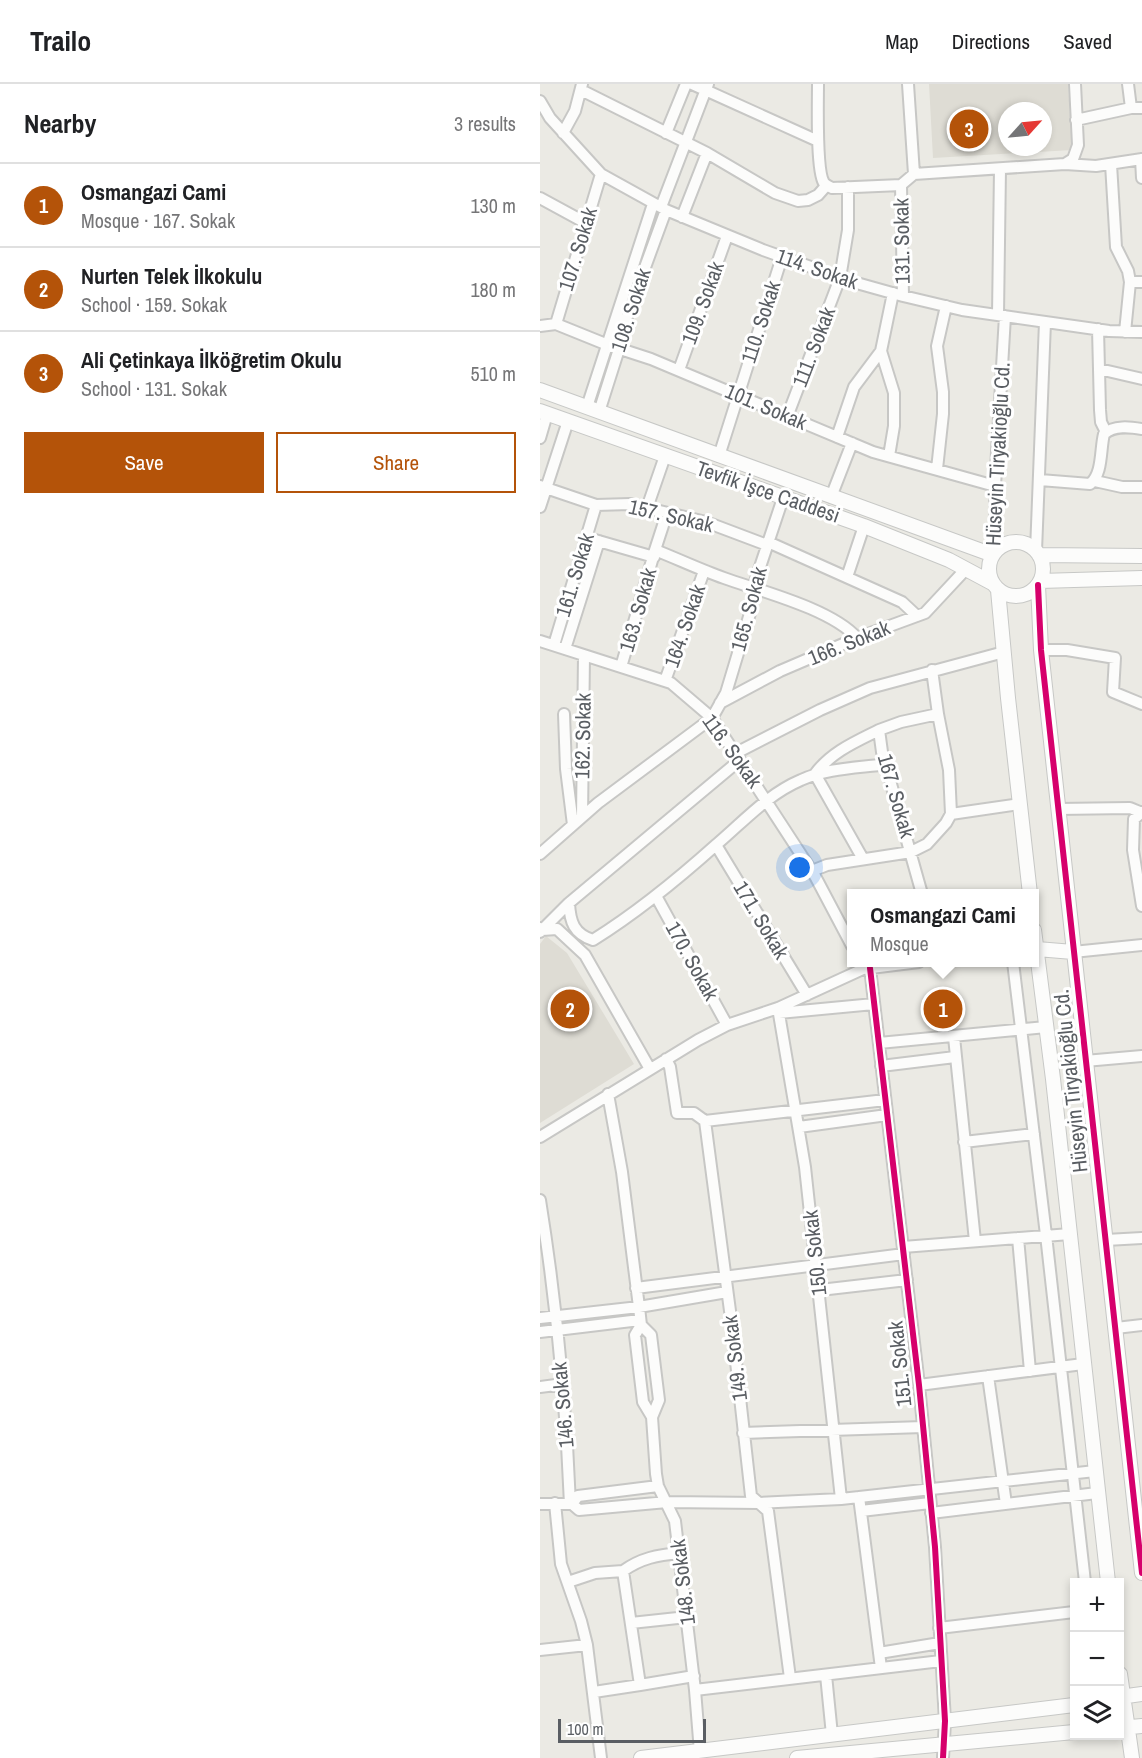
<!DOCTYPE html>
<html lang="en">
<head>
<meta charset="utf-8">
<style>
  :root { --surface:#fff; --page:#f2f2f2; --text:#202124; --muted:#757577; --line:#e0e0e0; --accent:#b45309 }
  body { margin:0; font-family:"Archivo Narrow",sans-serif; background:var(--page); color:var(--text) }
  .controls { position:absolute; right:18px; bottom:18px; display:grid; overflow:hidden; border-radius:0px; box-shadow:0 3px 9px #0003 }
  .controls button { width:54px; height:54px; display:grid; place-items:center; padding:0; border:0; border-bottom:2px solid var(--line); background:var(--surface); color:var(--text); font:30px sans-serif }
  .compass { position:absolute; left:458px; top:18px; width:54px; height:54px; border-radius:50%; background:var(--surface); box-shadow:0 3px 9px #0003; rotate:63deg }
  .scale { position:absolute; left:18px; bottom:15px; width:148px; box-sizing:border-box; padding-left:6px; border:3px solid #5a5e63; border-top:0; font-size:16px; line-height:21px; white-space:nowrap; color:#5a5e63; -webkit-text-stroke:4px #fff; paint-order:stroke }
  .you { position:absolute; left:260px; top:784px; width:21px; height:21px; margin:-15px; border:4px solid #fff; border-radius:50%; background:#1a73e8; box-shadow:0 0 0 9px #1a73e833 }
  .badge { display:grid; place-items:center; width:39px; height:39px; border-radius:50%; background:var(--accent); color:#fff; font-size:20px; font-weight:700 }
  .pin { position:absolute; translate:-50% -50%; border:3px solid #fff; box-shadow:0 2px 6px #0006 }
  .popup { position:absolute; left:307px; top:805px; width:192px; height:78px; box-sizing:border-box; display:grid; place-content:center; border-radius:0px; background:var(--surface); filter:drop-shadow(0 2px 4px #0005); font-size:20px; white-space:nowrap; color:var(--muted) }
  .popup b { font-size:22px; color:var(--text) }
  .popup::after { content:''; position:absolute; left:50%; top:100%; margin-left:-12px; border:12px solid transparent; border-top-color:var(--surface) }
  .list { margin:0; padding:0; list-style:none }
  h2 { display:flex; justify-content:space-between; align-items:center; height:78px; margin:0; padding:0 24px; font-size:26px }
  h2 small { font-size:20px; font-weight:400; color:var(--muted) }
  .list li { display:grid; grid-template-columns:39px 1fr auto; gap:18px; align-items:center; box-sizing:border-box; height:84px; padding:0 24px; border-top:2px solid var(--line) }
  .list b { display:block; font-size:22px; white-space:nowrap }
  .list p { margin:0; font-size:20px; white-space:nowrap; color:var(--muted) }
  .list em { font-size:20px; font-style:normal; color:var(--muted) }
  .actions { display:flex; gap:12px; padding:18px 24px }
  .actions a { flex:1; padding:14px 0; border:2px solid var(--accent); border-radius:0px; text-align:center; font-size:21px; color:var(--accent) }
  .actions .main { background:var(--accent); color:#fff }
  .icon { flex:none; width:33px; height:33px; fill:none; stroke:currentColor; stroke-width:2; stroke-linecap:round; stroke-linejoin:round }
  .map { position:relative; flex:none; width:602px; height:1674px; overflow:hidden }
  header { display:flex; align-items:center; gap:36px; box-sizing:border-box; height:84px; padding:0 30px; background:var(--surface); border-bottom:2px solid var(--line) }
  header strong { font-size:28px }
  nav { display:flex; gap:33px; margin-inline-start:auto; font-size:21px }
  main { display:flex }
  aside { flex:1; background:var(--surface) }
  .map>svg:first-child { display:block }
  .education { fill:#dedcd4; fill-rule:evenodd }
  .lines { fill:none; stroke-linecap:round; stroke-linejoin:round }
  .street-casing { stroke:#c7c7c5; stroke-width:14 }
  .secondary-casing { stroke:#c7c8c6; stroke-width:16 }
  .street { stroke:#fcfcfb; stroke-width:10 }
  .secondary { stroke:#fcfcfb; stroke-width:14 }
  .cycleway-casing { stroke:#fff; stroke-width:10 }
  .cycleway { stroke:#d6006c; stroke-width:6 }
  .labels { text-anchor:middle; stroke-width:6; stroke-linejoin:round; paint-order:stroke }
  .street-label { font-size:21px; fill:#5a5e63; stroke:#fff }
</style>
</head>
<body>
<header>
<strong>Trailo</strong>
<nav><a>Map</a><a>Directions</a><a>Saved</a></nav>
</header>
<main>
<aside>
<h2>Nearby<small>3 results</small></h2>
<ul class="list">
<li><span class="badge">1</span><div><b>Osmangazi Cami</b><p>Mosque · 167. Sokak</p></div><em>130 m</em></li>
<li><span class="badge">2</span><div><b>Nurten Telek İlkokulu</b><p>School · 159. Sokak</p></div><em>180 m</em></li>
<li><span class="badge">3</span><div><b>Ali Çetinkaya İlköğretim Okulu</b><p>School · 131. Sokak</p></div><em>510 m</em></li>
</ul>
<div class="actions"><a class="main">Save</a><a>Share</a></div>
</aside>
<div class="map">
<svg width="602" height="1674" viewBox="0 0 602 1674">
  <rect width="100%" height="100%" fill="#ebeae4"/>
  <path class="education" d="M389,0H528L532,66L393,74ZM467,27H503V63H467Z
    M6,852L27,869L94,980L0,1039V860Z"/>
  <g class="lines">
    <defs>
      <path id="street" d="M152,0L278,57
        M278,0C278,18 276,87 284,99C287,102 288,102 292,104L361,101L374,90L525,80L533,75L538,61L535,0
        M368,0L374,90
        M588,0L591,24
        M41,6L167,69L235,109L258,117L268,116L278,111L286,102
        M0,17L10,34L61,90L126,126L223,166L313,198L363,212L422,226L569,247L602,248
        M536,36L591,24H602
        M23,49L35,27L42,0
        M126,49L146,0
        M601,75L602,94
        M525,80L556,82L602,75
        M571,80L576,163L588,187L590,198L585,248
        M361,101L363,212
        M0,114L46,139
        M121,123L168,0
        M142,133L167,69
        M590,198H602
        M458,231L460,85
        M16,240L61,90
        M0,242L16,240L68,261L111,275L333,368L455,402
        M558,245L560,326L561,338L566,348
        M559,285L602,295
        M139,286L187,152
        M47,323L113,120
        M59,328L79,265L85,238L126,126
        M247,333L300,194L308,146V103
        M297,353L314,303L341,267
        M0,354L7,330
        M179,372L242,173
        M349,372L354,342V309L341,267L353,209
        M397,385L403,330V308L397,262L406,222
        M500,396L550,400C563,390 560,365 564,350C574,341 590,343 602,345
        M555,397L582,403H602
        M0,402L56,421L90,420L166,438L227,461
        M291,413L312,359
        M0,423L28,337
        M107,424L125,372
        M55,456L114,473
        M228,458L362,518L377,532
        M115,466L127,429
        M456,466L455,402L465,232
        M496,467L505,238
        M307,493L324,442
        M0,557L131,599L172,634L275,792L312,862
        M14,561L56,421
        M25,565L59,457
        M501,566H527L575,574L573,608L602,620
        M81,583L115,466C138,475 161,486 184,494C220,507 292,525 317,554
        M125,597L164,487
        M180,619L240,587L317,554L385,529L426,485
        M24,630L26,685L33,741
        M196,669L280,626L330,604L464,568
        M518,725L590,724L602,729
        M602,728L594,735L593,766L602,822
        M411,730L480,720
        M42,733L44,572
        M176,761L267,911
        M0,770L58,719L172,634L186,609L211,526L214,501L243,414
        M323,775L275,690C291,668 315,658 339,646
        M272,787L287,781L371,768L387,760L406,739L411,730L409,686L398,630
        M382,810L342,668L339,646L361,638L398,630L392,586
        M116,812L187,941
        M29,819C30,838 34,850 53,856C98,828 138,795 177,760C204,737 228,710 261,696C287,684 319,684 347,680
        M0,844L2,846L17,845L45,871L110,985
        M0,848L29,819L200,676
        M533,868L602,861
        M473,878L506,1151L545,1498
        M330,884L379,1301L395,1463L405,1637L403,1674
        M238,924L265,1083L301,1415
        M239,929L334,920
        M414,953L435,1157
        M339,959L506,943
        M126,975L130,983L137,1029H154L165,1037
        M545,977L602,972
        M341,982L415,973
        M68,1010L82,1088L99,1223L101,1241L95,1251L103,1318L112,1333
        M259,1043L347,1031
        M0,1053L158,956L187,941L238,924L323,885L379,878
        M424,1058L494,1050
        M0,1116C16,1216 26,1318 30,1420
        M478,1154L490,1287
        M566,1156L602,1154
        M363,1163L530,1150
        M96,1204L364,1170
        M280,1206L367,1196
        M0,1234L99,1223L187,1208
        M101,1241L111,1251L119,1316L112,1333L116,1390L118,1402L135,1437L155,1606L160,1668
        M576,1244L602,1241
        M0,1248L100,1236
        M448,1292L466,1420
        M379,1301L543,1280
        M0,1303L23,1300
        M203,1349L383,1343
        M319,1413L341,1584
        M15,1419L21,1480L41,1537L47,1561L61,1674
        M0,1420H32L39,1426L127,1418L219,1419L301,1415L555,1387
        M32,1420L38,1412L118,1402
        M321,1427L390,1419
        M391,1429L557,1409
        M83,1487C101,1474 118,1471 139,1469
        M28,1498L55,1489L83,1487L100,1601L54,1608
        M91,1539L147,1533
        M399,1544L534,1528
        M0,1566L47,1561
        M339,1569L400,1559
        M286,1591L292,1651
        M250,1594L228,1427L211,1412L192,1242L165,1037L345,1016
        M100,1601L154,1592
        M155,1606L401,1577"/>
      <path id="secondary" d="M0,306L453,471
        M0,327L324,442L409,476L452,499
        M449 485a27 27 0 1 1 54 0a27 27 0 1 1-54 0Z
        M499,471L602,472
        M500,497L602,494
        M498,501L501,566L602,1489
        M458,506L468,614L490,810
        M494,846L513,995L568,1498
        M497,865L533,868
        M580,1590L592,1674
        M580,1613L602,1610
        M580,1644L602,1642
        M101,1674L534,1621
        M257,1674L534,1648"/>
    </defs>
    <use href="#street" class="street-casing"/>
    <use href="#secondary" class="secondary-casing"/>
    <use href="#street" class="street"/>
    <use href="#secondary" class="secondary"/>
    <defs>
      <path id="cycleway" d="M498,501L501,566L602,1489
        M330,884L379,1301L395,1463L405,1637L403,1674"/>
    </defs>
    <use href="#cycleway" class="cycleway-casing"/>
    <use href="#cycleway" class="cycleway"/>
  </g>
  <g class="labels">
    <g class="street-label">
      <text transform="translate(362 157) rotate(-91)" y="7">131. Sokak</text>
      <text transform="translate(38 165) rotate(-73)" y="7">107. Sokak</text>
      <text transform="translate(277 185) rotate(19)" y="7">114. Sokak</text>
      <text transform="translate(163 219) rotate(-70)" y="7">109. Sokak</text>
      <text transform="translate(91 226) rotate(-72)" y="7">108. Sokak</text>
      <text transform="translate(221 238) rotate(-72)" y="7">110. Sokak</text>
      <text transform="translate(274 263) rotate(-69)" y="7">111. Sokak</text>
      <text transform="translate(226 323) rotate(23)" y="7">101. Sokak</text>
      <text transform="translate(458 370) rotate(-87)" y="7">Hüseyin Tiryakioğlu Cd.</text>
      <text transform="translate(228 408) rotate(19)" y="7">Tevfik İşce Caddesi</text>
      <text transform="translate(131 432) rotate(13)" y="7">157. Sokak</text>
      <text transform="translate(35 491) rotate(-73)" y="7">161. Sokak</text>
      <text transform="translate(209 525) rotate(-75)" y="7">165. Sokak</text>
      <text transform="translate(98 526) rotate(-74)" y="7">163. Sokak</text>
      <text transform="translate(145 542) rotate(-71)" y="7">164. Sokak</text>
      <text transform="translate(309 559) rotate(-22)" y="7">166. Sokak</text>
      <text transform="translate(43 652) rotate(-89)" y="7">162. Sokak</text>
      <text transform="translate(192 667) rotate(54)" y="7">116. Sokak</text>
      <text transform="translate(356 712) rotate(74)" y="7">167. Sokak</text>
      <text transform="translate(221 836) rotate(59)" y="7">171. Sokak</text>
      <text transform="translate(152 877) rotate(61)" y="7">170. Sokak</text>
      <text transform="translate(531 997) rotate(-96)" y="7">Hüseyin Tiryakioğlu Cd.</text>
      <text transform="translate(275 1169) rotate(-96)" y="7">150. Sokak</text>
      <text transform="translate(195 1274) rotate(-97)" y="7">149. Sokak</text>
      <text transform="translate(360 1280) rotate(-96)" y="7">151. Sokak</text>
      <text transform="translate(23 1321) rotate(-95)" y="7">146. Sokak</text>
      <text transform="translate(143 1498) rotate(-97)" y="7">148. Sokak</text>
    </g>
  </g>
</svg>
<div class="controls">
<button>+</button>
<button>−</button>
<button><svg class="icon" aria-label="layers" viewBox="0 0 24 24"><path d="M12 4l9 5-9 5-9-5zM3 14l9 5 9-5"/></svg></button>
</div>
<svg class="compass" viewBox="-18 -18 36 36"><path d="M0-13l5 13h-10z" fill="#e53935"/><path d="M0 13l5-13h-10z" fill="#757577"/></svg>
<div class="scale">100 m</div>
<div class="you"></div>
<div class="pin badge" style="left:403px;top:925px">1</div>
<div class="popup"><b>Osmangazi Cami</b>Mosque</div>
<div class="pin badge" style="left:30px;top:925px">2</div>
<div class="pin badge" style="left:429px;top:45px">3</div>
</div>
</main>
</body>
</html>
